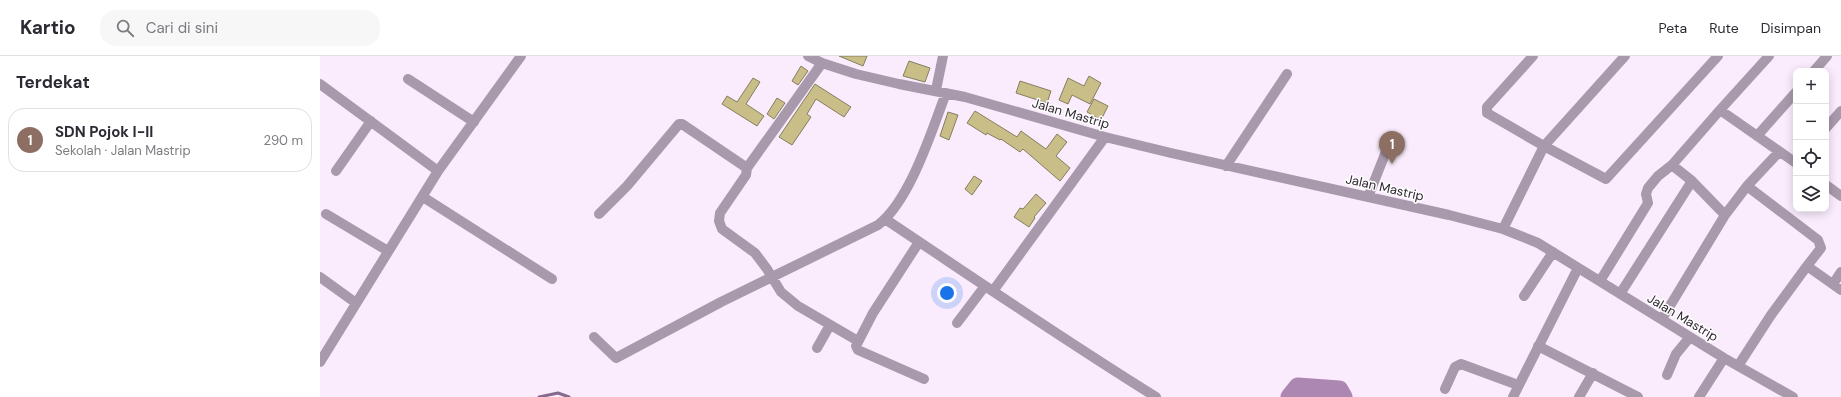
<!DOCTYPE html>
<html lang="id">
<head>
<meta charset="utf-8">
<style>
  :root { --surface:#fff; --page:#f7f7f7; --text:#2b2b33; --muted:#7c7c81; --line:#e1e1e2; --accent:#89771c }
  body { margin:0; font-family:"DM Sans",sans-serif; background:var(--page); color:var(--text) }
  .controls { position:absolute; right:12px; top:12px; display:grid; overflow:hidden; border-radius:8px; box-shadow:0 2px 10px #0003 }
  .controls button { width:36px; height:36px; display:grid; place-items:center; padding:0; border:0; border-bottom:1px solid var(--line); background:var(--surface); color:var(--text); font:20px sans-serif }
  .you { position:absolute; left:627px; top:237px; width:14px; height:14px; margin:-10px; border:3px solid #fff; border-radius:50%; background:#1a73e8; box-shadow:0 0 0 6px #1a73e833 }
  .badge { display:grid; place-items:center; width:26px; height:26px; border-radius:50%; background:var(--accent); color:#fff; font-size:13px; font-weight:700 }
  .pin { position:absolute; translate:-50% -33px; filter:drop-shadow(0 1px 2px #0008) }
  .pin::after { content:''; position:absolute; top:21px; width:14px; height:12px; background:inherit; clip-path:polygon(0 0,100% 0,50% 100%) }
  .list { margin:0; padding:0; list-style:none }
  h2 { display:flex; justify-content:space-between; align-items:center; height:52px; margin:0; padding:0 16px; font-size:17px }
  h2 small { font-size:13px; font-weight:400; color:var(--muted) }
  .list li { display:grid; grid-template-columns:26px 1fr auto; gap:12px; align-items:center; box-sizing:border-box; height:64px; margin:0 8px 8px; padding:0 8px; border:1px solid var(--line); border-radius:16px }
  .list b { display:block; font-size:15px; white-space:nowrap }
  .list p { margin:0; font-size:13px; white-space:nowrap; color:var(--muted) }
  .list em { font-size:13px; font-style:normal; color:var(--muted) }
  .icon { flex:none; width:22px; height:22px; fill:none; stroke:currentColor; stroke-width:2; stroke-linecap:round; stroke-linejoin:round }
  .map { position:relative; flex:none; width:1521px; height:341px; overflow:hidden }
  header { display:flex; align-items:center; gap:24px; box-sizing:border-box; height:56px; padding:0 20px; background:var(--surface); border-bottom:1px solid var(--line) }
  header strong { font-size:19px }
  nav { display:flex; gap:22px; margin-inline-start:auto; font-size:14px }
  .search { width:280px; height:36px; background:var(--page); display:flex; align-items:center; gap:10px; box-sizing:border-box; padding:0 14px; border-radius:16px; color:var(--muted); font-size:15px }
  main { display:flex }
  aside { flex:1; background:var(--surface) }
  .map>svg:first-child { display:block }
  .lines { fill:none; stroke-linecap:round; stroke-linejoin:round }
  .stream { stroke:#866a8b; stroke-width:3 }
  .river { stroke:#ab87b1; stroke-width:19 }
  .building { fill:#cabe88; stroke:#847e5f }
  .minor { stroke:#a999ac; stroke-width:10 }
  .labels { text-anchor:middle; stroke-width:3; stroke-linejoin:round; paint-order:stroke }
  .street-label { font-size:13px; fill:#312832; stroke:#fefefe }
</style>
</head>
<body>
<header>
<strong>Kartio</strong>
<div class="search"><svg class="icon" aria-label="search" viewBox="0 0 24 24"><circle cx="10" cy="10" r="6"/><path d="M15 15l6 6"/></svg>Cari di sini</div>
<nav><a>Peta</a><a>Rute</a><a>Disimpan</a></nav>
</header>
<main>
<aside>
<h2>Terdekat<small></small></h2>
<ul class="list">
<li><span class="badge" style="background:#8d6e63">1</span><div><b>SDN Pojok I-II</b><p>Sekolah · Jalan Mastrip</p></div><em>290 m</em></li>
</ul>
</aside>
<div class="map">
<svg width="1521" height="341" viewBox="0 0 1521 341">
  <rect width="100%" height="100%" fill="#faecfd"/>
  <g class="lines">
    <path class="stream" d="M219,341L238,337L249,341"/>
    <path class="river" d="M970,341L978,331L1019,334L1023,341"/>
  </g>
  <path class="building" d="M519,0H547L543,10Z
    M589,5L610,12L605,26L583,20Z
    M481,10L488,15L478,29L472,25Z
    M769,20L781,27L770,48L752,39L748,48L739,44L748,22L764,30Z
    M433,22L440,26L426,48L444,60L437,70L402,48L407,40L417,46Z
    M700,25L731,35L727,47L696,37Z
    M495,28L531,51L524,61L496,43L487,58L491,61L472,89L459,81Z
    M457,42L465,47L454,63L447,58Z
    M774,43L788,50L781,64L767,56Z
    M655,55L697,81L701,75L726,93L737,78L747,86L736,100L750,112L740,125L703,93L700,96L681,83L680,84L667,77L666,79L647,67Z
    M628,56L638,59L629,84L620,80Z
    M654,120L662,125L652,139L645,133Z
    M716,138L726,147L714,161L715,162L709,171L694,161L700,152L703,153Z"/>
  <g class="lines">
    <path class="minor" d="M488,0L502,7L536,18L579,28L645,41L785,81L851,97L1129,159L1183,173L1218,187L1404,302L1473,341
      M1213,0L1167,51V57L1224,90L1286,123L1398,0
      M1494,15L1507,0
      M88,23L154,66
      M0,28L118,115
      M616,34L623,0
      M1400,54L1449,0
      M1506,72L1521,55
      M1437,80L1476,36
      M1352,109L1372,125L1405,159
      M906,110L967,18
      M427,112L502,7
      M16,115L51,65
      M1506,129L1521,140
      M1427,130L1498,184L1501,192L1487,210L1521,234
      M103,141L232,223
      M1048,141L1069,88
      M6,158L68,195
      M279,158L307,130L359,68H362L427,112L426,119L400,157L399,165L402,173L435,197L447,213L461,236L478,250L538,285
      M565,163C655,223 744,284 836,341
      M1183,173L1224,90L1305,0
      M599,186L553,257L536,290L538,294L604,323
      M0,221L36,247
      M1280,225L1328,147L1326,138L1328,132L1338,120L1352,109L1400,54L1476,107
      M1513,228L1521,216
      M673,235L785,81
      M1300,238L1372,125
      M1204,240L1233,196
      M1342,263L1405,159L1427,130L1459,96
      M637,267L665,230
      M274,281L296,302L401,246L558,169C590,145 612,74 626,37
      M1218,290L1318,341
      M497,292L510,269
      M0,306L118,115L201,0
      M1418,310L1451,259L1487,210
      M1347,319L1356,298L1370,281
      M1125,333L1135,311L1141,308L1198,329
      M1193,341L1258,212
      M1259,341L1273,317
      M1379,341L1404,302"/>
  </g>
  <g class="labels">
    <g class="street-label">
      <text transform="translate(751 57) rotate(16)" y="5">Jalan Mastrip</text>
      <text transform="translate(1065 131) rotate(13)" y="5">Jalan Mastrip</text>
      <text transform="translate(1363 261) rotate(31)" y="5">Jalan Mastrip</text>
    </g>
  </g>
</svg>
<div class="controls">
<button>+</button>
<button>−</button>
<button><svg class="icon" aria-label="locate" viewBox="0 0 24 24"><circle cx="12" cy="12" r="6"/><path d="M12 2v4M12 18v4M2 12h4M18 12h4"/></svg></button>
<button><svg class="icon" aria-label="layers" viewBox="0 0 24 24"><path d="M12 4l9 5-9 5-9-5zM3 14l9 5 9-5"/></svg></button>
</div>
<div class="you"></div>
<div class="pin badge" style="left:1072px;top:108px;background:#8d6e63">1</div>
</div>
</main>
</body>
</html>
